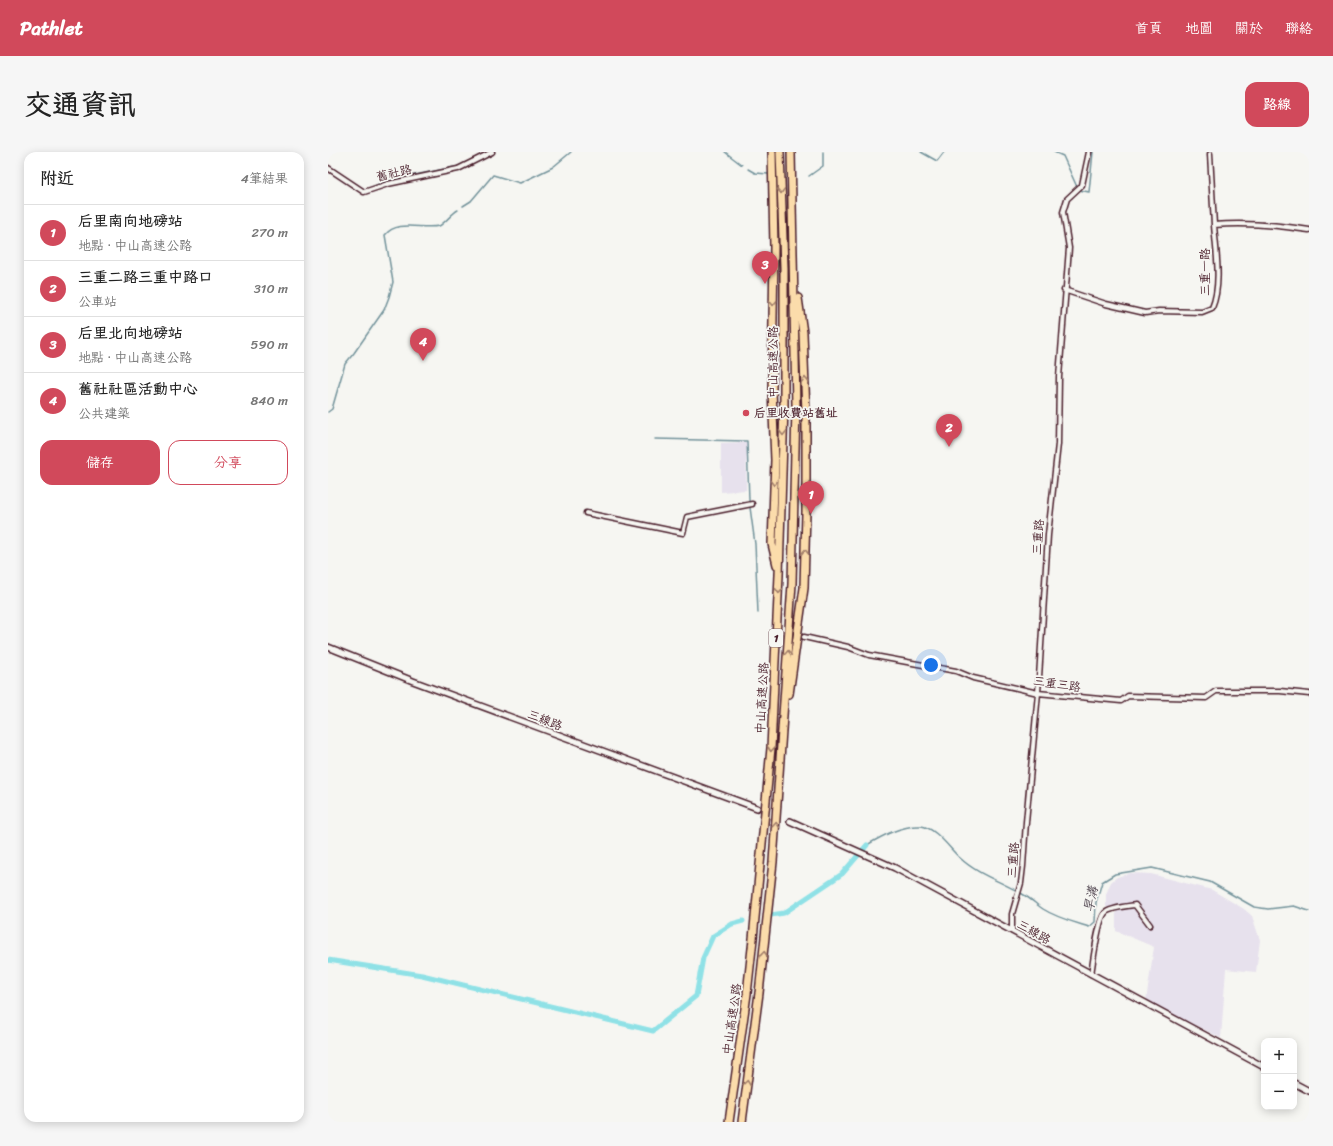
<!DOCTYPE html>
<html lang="zh-TW">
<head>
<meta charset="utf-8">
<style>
  :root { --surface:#fff; --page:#f6f6f6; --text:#222; --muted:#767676; --line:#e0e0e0; --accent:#d1495b }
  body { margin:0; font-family:Sriracha,"LXGW WenKai TC",sans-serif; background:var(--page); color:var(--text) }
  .controls { position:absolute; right:12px; bottom:12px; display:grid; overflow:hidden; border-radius:8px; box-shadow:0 2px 10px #0003 }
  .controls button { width:36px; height:36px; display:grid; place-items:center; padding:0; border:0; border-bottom:1px solid var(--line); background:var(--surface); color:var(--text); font:20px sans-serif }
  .you { position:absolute; left:603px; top:513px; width:14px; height:14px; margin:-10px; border:3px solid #fff; border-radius:50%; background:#1a73e8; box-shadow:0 0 0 6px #1a73e833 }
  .badge { display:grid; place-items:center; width:26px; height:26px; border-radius:50%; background:var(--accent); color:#fff; font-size:13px; font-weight:700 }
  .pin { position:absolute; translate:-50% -33px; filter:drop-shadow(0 1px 2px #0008) }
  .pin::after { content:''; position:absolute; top:21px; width:14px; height:12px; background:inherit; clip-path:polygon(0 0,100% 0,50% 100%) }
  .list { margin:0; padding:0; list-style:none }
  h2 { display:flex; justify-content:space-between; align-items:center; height:52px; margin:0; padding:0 16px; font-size:17px }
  h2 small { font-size:13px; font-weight:400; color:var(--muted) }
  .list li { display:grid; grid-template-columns:26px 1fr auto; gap:12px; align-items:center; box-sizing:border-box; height:56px; padding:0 16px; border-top:1px solid var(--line) }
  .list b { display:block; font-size:15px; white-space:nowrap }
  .list p { margin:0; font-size:13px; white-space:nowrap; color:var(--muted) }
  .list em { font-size:13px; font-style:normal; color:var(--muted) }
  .actions { display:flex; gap:8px; padding:12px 16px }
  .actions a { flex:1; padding:9px 0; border:1px solid var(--accent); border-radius:12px; text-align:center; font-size:14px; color:var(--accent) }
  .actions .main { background:var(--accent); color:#fff }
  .map { position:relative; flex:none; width:981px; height:970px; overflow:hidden; border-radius:12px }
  header { display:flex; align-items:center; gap:24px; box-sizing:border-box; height:56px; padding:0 20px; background:var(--accent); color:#fff }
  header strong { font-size:19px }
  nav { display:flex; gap:22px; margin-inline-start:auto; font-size:14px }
  .intro { display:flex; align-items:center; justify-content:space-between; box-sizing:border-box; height:96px; padding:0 24px }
  h1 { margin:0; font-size:28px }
  .button { padding:10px 18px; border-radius:12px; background:var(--accent); color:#fff; font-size:14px; font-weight:700 }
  main { display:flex; gap:24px; padding:0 24px }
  aside { flex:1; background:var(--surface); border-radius:12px; box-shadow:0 2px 10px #0003 }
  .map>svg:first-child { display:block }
  .built { fill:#e7e1ed }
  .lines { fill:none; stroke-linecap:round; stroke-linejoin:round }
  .stream { stroke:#73939b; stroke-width:1.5 }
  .canal { stroke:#8fe1e6; stroke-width:5 }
  .minor-casing { stroke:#4a1f2b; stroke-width:7 }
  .tertiary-casing { stroke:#4a1f2b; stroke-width:8 }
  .motorway-casing { stroke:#4a1f2b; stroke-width:10 }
  .minor { stroke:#f6f6f2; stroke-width:4 }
  .tertiary { stroke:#f6f6f2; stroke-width:5 }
  .motorway { stroke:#fbdcab; stroke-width:7 }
  .oneway { stroke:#a27e6b }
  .poi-dot { fill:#d1495b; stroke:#f6f6f2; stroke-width:1.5 }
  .labels { text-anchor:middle; stroke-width:3.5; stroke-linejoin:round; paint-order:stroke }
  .shield { fill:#f6f6f2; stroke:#7e6067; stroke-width:1 }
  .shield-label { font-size:11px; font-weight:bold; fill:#4a1f2b }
  .street-label { font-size:12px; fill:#4a1f2b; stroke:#f6f6f2 }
  .poi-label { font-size:12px; font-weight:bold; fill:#4a1f2b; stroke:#f6f6f2; text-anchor:start }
  .water-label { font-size:13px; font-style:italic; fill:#5b505a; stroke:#f6f6f2 }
</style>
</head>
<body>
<header>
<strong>Pathlet</strong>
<nav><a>首頁</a><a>地圖</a><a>關於</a><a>聯絡</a></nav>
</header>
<div class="intro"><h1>交通資訊</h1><a class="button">路線</a></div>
<main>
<aside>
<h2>附近<small>4筆結果</small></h2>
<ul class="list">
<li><span class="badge">1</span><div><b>后里南向地磅站</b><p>地點 · 中山高速公路</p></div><em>270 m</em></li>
<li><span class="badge">2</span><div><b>三重二路三重中路口</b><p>公車站</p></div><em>310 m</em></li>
<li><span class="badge">3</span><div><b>后里北向地磅站</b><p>地點 · 中山高速公路</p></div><em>590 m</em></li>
<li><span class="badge">4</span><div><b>舊社社區活動中心</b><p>公共建築</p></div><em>840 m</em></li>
</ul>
<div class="actions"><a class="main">儲存</a><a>分享</a></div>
</aside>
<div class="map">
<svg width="981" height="970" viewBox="0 0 981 970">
  <rect width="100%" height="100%" fill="#f6f6f2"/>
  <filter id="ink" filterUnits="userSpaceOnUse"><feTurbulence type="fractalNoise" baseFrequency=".025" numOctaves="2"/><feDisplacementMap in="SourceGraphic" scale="8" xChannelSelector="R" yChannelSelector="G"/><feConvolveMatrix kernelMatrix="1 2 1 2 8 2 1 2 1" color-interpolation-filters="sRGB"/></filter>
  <g filter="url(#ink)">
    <path class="built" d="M419,290L418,338L393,340V291Z
      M803,721L823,722L884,738L916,757L924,764L932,788L928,820L898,817L893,886L818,849L826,795L788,779V755H778V742L783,730L789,725Z"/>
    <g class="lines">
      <path class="stream" d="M397,0L414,13
        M593,0L609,9L616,0
        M726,0L735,4L749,35
        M420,17L427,21L441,22
        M481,24L495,14V0
        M42,36L57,29L131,14L159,0
        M751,38L761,40L765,0
        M135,54L143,49L165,23L192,31L225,15L243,0
        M0,260L4,257L17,212L26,201L56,158L61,145L65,130L57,83C70,67 94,78 111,74C116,72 124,61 130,58
        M327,287L419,289L421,348L427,392L430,461
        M539,693C554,684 574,673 593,674C607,675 622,697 632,706C650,723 675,730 696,743C703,747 709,753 715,757C729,766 745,770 761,775L767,770L768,750L774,730L787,722L824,716L882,730L926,755L940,757L966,754L981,759"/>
      <path class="canal" d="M443,763L456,761L514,722L539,693
        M0,808L94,823L325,879L368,844L375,806L385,784L404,772L415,769"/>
      <defs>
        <path id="minor" d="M882,2L886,73
          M0,16L36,40L60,32L130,17L164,0
          M736,138L778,152L817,161L831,159L874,160L884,156C894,133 888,99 886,73C918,70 949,73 981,78
          M258,361L355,381L359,365L424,352
          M476,485L520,495L541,503L628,519L645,526L710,541L793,549L800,544L878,546L888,539H952L981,542
          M684,779V762L693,731L695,714L698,670L710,541L720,383L730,292L731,225L741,96L735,60L739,47L754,33L761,0
          M763,822C765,811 770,768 777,761C781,756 800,754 807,753L822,773"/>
        <path id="tertiary" d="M0,495L85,529L429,656
          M462,669L567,716L936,915
          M966,931L981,939"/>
        <path id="motorway" d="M444,0L446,95L444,238L447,308L444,392L449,413
          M461,542L476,436L478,360V261L475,181L470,146
          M401,970L419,842L425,787L443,596L451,423L456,254V116L452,0
          M414,970L431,841L445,710L464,432L468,254L463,0"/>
      </defs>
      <use href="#minor" class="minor-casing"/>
      <use href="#tertiary" class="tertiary-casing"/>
      <use href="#motorway" class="motorway-casing"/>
      <use href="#minor" class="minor"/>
      <use href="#tertiary" class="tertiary"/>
      <use href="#motorway" class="motorway"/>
    </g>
    <defs><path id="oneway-chevron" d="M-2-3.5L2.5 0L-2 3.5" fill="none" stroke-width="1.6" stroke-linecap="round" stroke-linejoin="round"/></defs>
    <g class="oneway">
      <use href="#oneway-chevron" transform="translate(453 39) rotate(88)"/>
      <use href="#oneway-chevron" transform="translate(445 151) rotate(90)"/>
      <use href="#oneway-chevron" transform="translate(477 228) rotate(-92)"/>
      <use href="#oneway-chevron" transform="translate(455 281) rotate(91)"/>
      <use href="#oneway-chevron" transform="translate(446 331) rotate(92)"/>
      <use href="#oneway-chevron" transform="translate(477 400) rotate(-89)"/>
      <use href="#oneway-chevron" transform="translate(451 439) rotate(93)"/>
      <use href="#oneway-chevron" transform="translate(460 501) rotate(-86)"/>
      <use href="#oneway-chevron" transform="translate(443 597) rotate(94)"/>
      <use href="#oneway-chevron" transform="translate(448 673) rotate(-86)"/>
      <use href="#oneway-chevron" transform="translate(436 802) rotate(-84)"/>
      <use href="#oneway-chevron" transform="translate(419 931) rotate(-82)"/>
    </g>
  </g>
  <circle class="poi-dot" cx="418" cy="261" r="4"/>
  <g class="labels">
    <rect class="shield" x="441" y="477" width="14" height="18" rx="3"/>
    <g class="shield-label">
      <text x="448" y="490">1</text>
    </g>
    <g class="street-label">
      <text transform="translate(66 21) rotate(-13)" y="4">舊社路</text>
      <text transform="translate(877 120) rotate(-90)" y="4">三重一路</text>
      <text transform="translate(445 210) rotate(-90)" y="4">中山高速公路</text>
      <text transform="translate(710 385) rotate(-86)" y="4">三重路</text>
      <text transform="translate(729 532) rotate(8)" y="4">三重三路</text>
      <text transform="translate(434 546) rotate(-87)" y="4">中山高速公路</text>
      <text transform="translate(217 568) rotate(21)" y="4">三線路</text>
      <text transform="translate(685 708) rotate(-85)" y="4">三重路</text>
      <text transform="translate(706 780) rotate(29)" y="4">三線路</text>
      <text transform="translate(404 867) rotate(-82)" y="4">中山高速公路</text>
    </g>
    <g class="poi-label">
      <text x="426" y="265">后里收費站舊址</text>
    </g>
    <g class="water-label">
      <text transform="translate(762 747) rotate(-79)" y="5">旱溝</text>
    </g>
  </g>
</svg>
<div class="controls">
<button>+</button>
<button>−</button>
</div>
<div class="you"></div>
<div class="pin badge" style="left:483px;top:362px">1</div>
<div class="pin badge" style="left:621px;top:295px">2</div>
<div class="pin badge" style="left:437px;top:132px">3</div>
<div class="pin badge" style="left:95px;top:209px">4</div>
</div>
</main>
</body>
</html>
